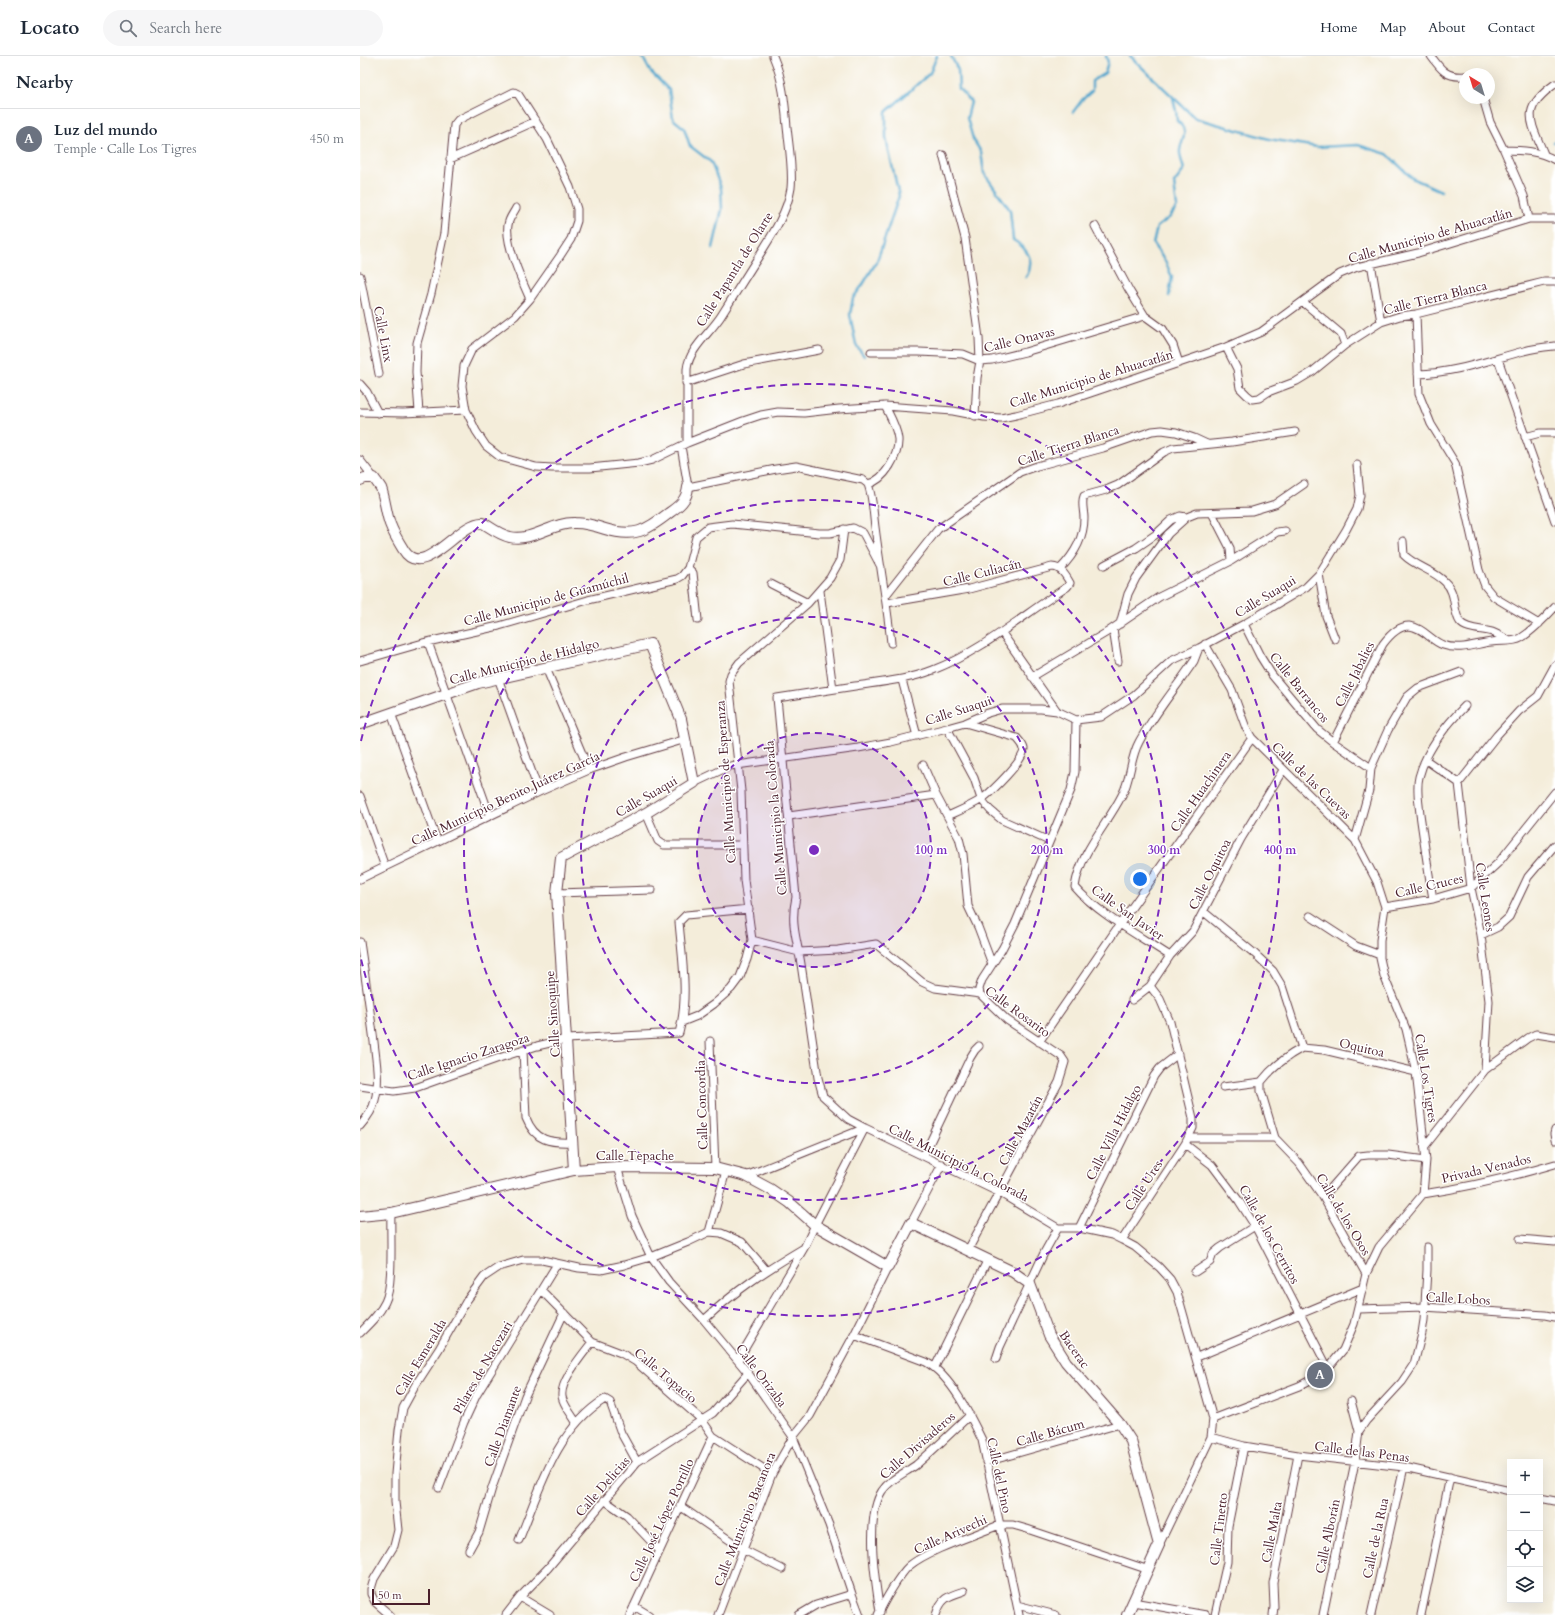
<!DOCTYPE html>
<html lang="en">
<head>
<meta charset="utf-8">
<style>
  :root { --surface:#fff; --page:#f6f6f7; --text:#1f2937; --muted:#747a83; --line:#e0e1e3; --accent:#c8321e }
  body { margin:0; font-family:Cardo,serif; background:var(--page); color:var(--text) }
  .controls { position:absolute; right:12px; bottom:12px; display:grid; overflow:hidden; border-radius:0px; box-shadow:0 4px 16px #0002 }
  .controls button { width:36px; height:36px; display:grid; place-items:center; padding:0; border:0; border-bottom:1px solid var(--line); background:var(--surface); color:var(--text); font:20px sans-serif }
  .compass { position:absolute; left:1099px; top:12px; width:36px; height:36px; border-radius:50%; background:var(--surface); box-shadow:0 4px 16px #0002; rotate:322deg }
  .scale { position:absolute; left:12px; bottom:10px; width:58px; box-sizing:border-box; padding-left:4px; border:2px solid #4a1f2b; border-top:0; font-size:11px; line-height:14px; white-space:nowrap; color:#4a1f2b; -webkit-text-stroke:3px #fff; paint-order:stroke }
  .you { position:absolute; left:780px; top:823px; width:14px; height:14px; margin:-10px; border:3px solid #fff; border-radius:50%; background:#1a73e8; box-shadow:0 0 0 6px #1a73e833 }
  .badge { display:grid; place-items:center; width:26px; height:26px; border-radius:50%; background:var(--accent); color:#fff; font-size:13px; font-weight:700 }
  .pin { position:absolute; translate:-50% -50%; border:2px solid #fff; box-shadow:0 1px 4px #0006 }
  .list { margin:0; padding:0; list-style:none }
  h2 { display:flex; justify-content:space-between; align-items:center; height:52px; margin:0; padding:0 16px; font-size:17px }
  h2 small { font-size:13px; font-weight:400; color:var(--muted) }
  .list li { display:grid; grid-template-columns:26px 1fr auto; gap:12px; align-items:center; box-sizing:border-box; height:60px; padding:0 16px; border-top:1px solid var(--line) }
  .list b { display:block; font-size:15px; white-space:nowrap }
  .list p { margin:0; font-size:13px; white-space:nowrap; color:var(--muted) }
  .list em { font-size:13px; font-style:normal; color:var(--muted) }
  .icon { flex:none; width:22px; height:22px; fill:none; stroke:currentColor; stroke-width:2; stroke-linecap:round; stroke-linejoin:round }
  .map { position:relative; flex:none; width:1195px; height:1559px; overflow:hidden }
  header { display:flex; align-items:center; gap:24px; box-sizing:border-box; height:56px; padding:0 20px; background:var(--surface); border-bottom:1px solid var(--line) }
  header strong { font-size:19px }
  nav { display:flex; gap:22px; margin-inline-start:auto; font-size:14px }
  .search { width:280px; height:36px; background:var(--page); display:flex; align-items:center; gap:10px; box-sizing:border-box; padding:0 14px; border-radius:22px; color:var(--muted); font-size:15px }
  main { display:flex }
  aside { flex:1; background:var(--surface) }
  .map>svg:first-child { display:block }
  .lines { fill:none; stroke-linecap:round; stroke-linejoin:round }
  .stream { stroke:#50a6cd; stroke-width:2.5 }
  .street-casing { stroke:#643e45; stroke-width:9 }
  .secondary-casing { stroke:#643e45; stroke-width:12 }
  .street { stroke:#fff; stroke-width:7 }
  .secondary { stroke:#fff; stroke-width:10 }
  .ring { fill:none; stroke:#7b2cbf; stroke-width:2; stroke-dasharray:7 5 }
  .labels { text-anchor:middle; stroke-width:3; stroke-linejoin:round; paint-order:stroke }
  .street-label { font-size:13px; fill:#4a1f2b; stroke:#fff }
  .centre { fill:#7b2cbf; stroke:#fff; stroke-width:2 }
  .ring-label { font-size:12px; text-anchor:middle; font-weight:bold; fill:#7b2cbf; stroke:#fff; stroke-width:3; stroke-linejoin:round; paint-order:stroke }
</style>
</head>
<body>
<header>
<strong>Locato</strong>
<div class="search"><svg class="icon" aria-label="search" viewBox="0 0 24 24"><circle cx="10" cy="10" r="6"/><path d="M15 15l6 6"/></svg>Search here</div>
<nav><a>Home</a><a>Map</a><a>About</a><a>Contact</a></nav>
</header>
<main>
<aside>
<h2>Nearby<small></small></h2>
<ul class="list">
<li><span class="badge" style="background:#6b7280">A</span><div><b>Luz del mundo</b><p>Temple · Calle Los Tigres</p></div><em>450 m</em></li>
</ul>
</aside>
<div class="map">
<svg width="1195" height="1559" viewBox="0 0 1195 1559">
  <rect width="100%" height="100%" fill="#fff"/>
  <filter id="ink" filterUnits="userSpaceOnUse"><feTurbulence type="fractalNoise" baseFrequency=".025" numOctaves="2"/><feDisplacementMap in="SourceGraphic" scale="8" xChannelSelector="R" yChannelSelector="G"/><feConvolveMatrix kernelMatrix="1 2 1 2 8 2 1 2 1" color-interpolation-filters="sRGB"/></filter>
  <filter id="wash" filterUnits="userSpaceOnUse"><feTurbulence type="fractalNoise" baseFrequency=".012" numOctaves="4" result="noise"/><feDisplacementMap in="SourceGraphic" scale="16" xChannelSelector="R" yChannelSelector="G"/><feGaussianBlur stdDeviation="0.9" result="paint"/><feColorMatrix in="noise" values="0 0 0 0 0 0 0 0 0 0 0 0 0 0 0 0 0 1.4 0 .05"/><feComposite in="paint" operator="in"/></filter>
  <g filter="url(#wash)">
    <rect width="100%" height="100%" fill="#f4edda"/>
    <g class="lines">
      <path class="stream" d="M282,0L290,15L309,34L313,63L324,72L330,90L351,106L361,132L362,153L353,192
        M591,0L598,14L599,33L611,46L607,62L613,83L621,96L624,117L650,154L653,184C661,188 672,199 670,209C670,213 668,218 666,221
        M770,0L835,62L909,83L957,91L998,89L1027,98L1052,122L1081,135
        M713,56L722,44L732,35V25L745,17L748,6L746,0
        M1194,86L1195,85
        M809,240L812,221L805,205L793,188L797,171L810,161L817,151L814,127L824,114C823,108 819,100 820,94C822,82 830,75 817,65L816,55L813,42
        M504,300L496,289L490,259L493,242L502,230L517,205L539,140L526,82V56L570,17L577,0"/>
    </g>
  </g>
  <g filter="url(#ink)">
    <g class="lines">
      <defs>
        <path id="street" d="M1071,0C1081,14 1087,22 1105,20
          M1123,42L1130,66L1144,94L1164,140L1169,163
          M1144,94C1163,94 1179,95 1195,104
          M1184,98C1170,64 1160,53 1195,28
          M583,99L605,182L619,282L620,305L617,322L615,360
          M90,103L176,65
          M156,152C153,158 149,162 148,169C145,188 162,225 170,243
          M735,170L769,234L785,260L803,273L813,289L819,307
          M1011,207L1021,266
          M0,220L19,318
          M943,246L981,278L985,289
          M1056,258L1059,338L1071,368L1095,407L1119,514L1125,530L1134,541L1179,568
          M866,291L877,313L880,332L887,339L892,343L899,342L908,336L937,325L952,316L985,289L1021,266L1040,260L1056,258L1184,226H1195
          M511,296H559L603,298L620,305L632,304L665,296L785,260
          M1138,303L1195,465
          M1058,318C1095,317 1129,304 1164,295C1174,292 1185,291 1195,290
          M326,327L384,308L459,294
          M0,328L7,336L18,357
          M0,356L43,357L106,354
          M59,356L56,316L57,287L71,238L84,177L94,69L98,64L154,36L158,38L187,83L210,131L217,153V165L211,183L200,200L170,243L155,260L112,293L104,310L102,330L106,354L116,375L126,390L140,401L176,411L192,412H230L279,407L292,404L327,387L383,365L401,359L418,356L444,357L479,353L525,350L593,355L624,361L641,362L656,359L698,348L819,307L866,291L901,276L980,218L997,211L1058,197L1169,163H1195
          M1165,381L1180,377H1195
          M327,387V313C329,293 350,277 361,260C373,241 385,222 397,203C410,182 427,158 431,132C433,113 429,91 427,71C425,47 423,23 413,0
          M321,390L328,431L416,413L436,410L503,424L508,428C513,442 513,456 515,471C520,510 527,548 531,587
          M0,404L14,422
          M508,428C525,424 539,399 538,383C537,372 530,360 525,350
          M852,457L870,492L871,505
          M1043,485L1044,499C1056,511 1074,514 1085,526C1097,537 1092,554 1100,566C1106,574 1123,573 1132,576C1137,578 1143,581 1148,584
          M744,509L776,492L795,479L811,464L820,460L826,461
          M328,512L333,517L338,564
          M700,513C714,499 724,482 724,462C724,455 721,446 724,440L746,434L758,429L804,396L813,392L872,386L935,376
          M959,518L966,560L975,583
          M411,528L448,547
          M460,535L473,633
          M526,539L578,473L660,416L677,410L743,392L792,375L802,374L816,376L834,382L847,388
          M527,547L609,533L692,511C701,511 706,520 710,527L707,531C663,559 622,595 573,614C548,624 522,626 495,630C469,634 443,638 417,642L436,841C430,868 437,883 441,908C447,946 452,984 458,1022L463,1040L488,1063L505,1072L640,1137L698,1172H719L752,1179L762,1184L775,1191L799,1211L810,1223L817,1236L853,1363L851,1381L799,1489
          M760,568L768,538L776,522L808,478L827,461L837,457L892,455L915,448L944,428
          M884,568L900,600L912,619L957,673L973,686L1011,712
          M753,573L758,605
          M642,577L697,655
          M68,586L130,760
          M0,605L63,587L139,570L228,544L317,523L322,520L328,512L336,481L348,471L372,468L459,477H470L493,472L503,477L521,511
          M186,612L229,714
          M672,621L749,575L799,541L871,505L917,476L925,475
          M138,622L179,736
          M542,624L557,680
          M31,657L77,785
          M587,672L614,722L621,743L630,754L642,764L689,785
          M892,682L995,784
          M973,686L1023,588C1029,580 1038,570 1049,570C1063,571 1071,585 1083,589C1100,595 1115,588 1131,586C1141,584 1153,587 1161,582C1174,574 1185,562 1195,551
          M1066,704L1099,727
          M563,709L576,739L599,782L603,798L608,850L618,871L632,908
          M923,714L881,783L833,875L810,900L790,930L800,943L810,966L833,1062V1072L825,1088L852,1109L879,1145L895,1170L968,1312
          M334,727L370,710L498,692L531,686L587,672L605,667L628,657L642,653H681L697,655L716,664L741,661L774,639L811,605L839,592L884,568L946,531L959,518L986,474L997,453L1000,439L997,409
          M0,740L25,811
          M286,757L298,785L304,789H382
          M429,760L576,739
          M588,760C599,755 611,750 622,743C631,736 664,705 664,693C663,688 660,686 657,682L605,667
          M0,823L179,736L229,714L266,701L326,683
          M197,837L292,834
          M1073,843C1068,814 1064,786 1060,758C1059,747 1056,732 1059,721C1066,694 1085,670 1105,650
          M1025,851L1073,843L1111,832L1138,807L1195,736
          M844,856L895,898L913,915L922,930L942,992
          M950,860L996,890L1020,899
          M1121,879L1138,871L1149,861L1168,821L1195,789
          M392,884L439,896L478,894L516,888L562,926L575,932L620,938L647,964L701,1000L705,1006L699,1026L608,1194
          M0,886C5,920 10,953 14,986C16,1004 20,1026 15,1044C13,1054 7,1062 0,1070
          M810,900C780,880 738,858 715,831C720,796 747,769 762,739C771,723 770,702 779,686C794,658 816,632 834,605L839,592
          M620,938L619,933L622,924L642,893L655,868L711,734L715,716L716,664
          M772,944L790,930
          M322,966L337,960L354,948L371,933L380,921L387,903L392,884L384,824L381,735L369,625L371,618L379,607L448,547L470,522L480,504L484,473
          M350,985L355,1112
          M679,986L760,868L892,682L886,672L872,634L845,588
          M942,992L964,994L1056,1016
          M163,994L166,1062C175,1085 190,1087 213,1086
          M1125,1014L1168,982L1176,978L1195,981
          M901,1026V1035L915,1082L939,1107L963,1141L1006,1218
          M0,1030L34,1035L55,1032L139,1002L177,990L207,983L319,977C329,942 322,902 319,866L326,859L389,853
          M863,1031L901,1026C913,1011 925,1001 942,992
          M1195,1074L1194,1078L1195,1084
          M829,1082H915
          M1065,1090L1125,1014L1129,945L1121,879L1111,832L1099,727L1137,679L1159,655L1178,640L1195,609
          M564,1099L610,1002L615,994L619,990
          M257,1111L272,1160L291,1201L309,1226L344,1264L388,1317L433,1381L469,1469L492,1538L500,1559
          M386,1120L505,1072
          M1063,1138C1108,1131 1151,1121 1195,1108
          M963,1141L999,1100L1008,1099H1028L1066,1104
          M551,1167L582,1108
          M719,1172L794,1020L800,1012L818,998
          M349,1176L366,1115
          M1160,1183L1195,1186
          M762,1184L825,1088
          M835,1216L850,1206L853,1198L860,1192L895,1170
          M181,1234L232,1286L261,1297L276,1306L342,1364L353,1380L412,1418
          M999,1253L1064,1251L1185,1259L1195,1261
          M344,1264C376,1234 405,1215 442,1193
          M0,1277C9,1268 19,1259 25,1246C34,1228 30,1178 31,1157
          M494,1279L566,1306C591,1320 610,1359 622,1384L659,1559
          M837,1301L1003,1232
          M636,1303L640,1291L684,1197L698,1172
          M378,1304L444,1192L455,1169L505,1072
          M575,1311L628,1203
          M991,1345L999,1375
          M853,1363L939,1330L956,1321L968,1312L983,1294L994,1268L1006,1218L1019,1191L1063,1138L1066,1104L1056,1016L1046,973L1024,920L1020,902V884L1025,851L1017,826L995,784L1009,734L1011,712L1028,674L1047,641L1058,632L1101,616
          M216,1366C212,1359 206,1352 203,1344C196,1329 223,1298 232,1286
          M851,1381L884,1390L938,1399L1044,1411L1150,1435
          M626,1406L760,1368
          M79,1432L104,1366L116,1340L197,1208
          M1180,1442L1195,1445
          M244,1444L267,1460L299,1494
          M320,1450L384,1494L422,1513
          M159,1484C180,1433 196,1373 245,1343L250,1346L261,1377L277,1406
          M109,1494L119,1476L132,1432L165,1340L204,1257
          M160,1541L190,1559
          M773,1546L846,1559
          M657,1549L696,1559
          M274,1550L289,1559
          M520,1556C515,1524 505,1462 522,1435C530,1423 545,1417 556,1409C575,1393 592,1376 610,1359
          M30,1559L15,1546L11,1538V1533L14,1523L34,1490L38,1474L35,1446V1418L39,1374L43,1352L55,1330L79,1293L107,1244L124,1221L139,1211L163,1204H182L219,1212L241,1214L264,1209L291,1201L328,1186L349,1176L361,1177L382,1186L406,1214
          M146,1559L160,1541L188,1512L277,1406L353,1357L388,1317
          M270,1559L353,1380
          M358,1559L412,1418L433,1381L450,1360L494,1279L528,1211
          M439,1559L456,1549L492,1538
          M518,1559C523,1547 540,1518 549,1510C570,1493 613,1480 639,1469H653L667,1473L789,1514
          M576,1559C581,1542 588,1540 604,1535
          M855,1559L867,1506L868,1470L884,1390
          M913,1559L914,1551L913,1527L938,1399
          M963,1559L995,1406L999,1375L1006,1365L1042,1326L1054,1308L1062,1277L1064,1264L1067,1214V1191
          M1011,1559L1044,1411
          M1061,1559L1090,1421"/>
        <path id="secondary" d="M0,424L5,422H14C16,425 19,429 21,432C25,443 26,457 30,468C33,476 38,485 43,493C63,527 99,465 123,467C131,472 140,479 150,481C172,486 193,466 215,467C225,467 236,470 245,473C274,482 286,475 309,457C319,450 327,444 328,431
          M0,668L118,627L290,588L321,663L334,727L286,757L201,802L197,837L214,1114
          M0,1160L31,1157L214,1114L257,1111L355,1112L386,1120L410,1133L429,1146L455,1169L528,1211L551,1167L653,1216L670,1228L689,1279L706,1306L760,1368L771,1385L799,1489L767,1559"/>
      </defs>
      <use href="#street" class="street-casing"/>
      <use href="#secondary" class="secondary-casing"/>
      <use href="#street" class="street"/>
      <use href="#secondary" class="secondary"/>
    </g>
  </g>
  <circle cx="454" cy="794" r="117" fill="#7b2cbf" fill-opacity=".12"/>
  <g class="ring">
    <circle cx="454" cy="794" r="117"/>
    <circle cx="454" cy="794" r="233"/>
    <circle cx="454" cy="794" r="350"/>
    <path d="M1 685A466 466 0 1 1 1 903"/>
  </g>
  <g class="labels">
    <g class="street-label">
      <text transform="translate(1070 179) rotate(-16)" y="5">Calle Municipio de Ahuacatlán</text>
      <text transform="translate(374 213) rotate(-58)" y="5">Calle Papantla de Olarte</text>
      <text transform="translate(1075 241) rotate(-14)" y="5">Calle Tierra Blanca</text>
      <text transform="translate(24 278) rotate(79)" y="5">Calle Linx</text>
      <text transform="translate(659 283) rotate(-14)" y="5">Calle Onavas</text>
      <text transform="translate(731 322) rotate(-17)" y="5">Calle Municipio de Ahuacatlán</text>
      <text transform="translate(708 389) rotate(-18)" y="5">Calle Tierra Blanca</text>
      <text transform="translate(622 516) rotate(-14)" y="5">Calle Culiacán</text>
      <text transform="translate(905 540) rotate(-31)" y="5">Calle Suaqui</text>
      <text transform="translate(186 543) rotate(-15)" y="5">Calle Municipio de Guamúchil</text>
      <text transform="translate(164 605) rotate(-14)" y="5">Calle Municipio de Hidalgo</text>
      <text transform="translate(994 618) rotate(-63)" y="5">Calle Jabalies</text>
      <text transform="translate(940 631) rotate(51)" y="5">Calle Barrancos</text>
      <text transform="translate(598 654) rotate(-18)" y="5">Calle Suaqui</text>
      <text transform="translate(952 724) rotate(44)" y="5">Calle de las Cuevas</text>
      <text transform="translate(365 726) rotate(-94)" y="5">Calle Municipio de Esperanza</text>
      <text transform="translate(840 735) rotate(-55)" y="5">Calle Huachinera</text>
      <text transform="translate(286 740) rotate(-30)" y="5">Calle Suaqui</text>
      <text transform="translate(145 742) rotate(-25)" y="5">Calle Municipio Benito Juárez García</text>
      <text transform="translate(415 762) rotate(-95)" y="5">Calle Municipio la Colorada</text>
      <text transform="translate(849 818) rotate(-63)" y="5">Calle Oquitoa</text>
      <text transform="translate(1069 829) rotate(-13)" y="5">Calle Cruces</text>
      <text transform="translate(1126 841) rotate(81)" y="5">Calle Leones</text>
      <text transform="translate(768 856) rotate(35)" y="5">Calle San Javier</text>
      <text transform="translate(658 955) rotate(36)" y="5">Calle Rosarito</text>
      <text transform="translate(192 958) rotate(-94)" y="5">Calle Sinoquipe</text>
      <text transform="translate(1002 991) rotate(13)" y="5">Oquitoa</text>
      <text transform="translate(108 1000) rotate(-18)" y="5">Calle Ignacio Zaragoza</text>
      <text transform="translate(1067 1022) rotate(81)" y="5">Calle Los Tigres</text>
      <text transform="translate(341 1049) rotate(-92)" y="5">Calle Concordia</text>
      <text transform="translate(660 1074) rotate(-62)" y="5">Calle Mazatán</text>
      <text transform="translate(753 1076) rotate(-63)" y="5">Calle Villa Hidalgo</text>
      <text x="275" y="1104">Calle Tepache</text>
      <text transform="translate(599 1106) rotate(27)" y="5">Calle Municipio la Colorada</text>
      <text transform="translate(1126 1112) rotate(-13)" y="5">Privada Venados</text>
      <text transform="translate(783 1129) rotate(-57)" y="5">Calle Ures</text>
      <text transform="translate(984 1158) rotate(59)" y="5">Calle de los Osos</text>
      <text transform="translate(910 1178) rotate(61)" y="5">Calle de los Cerritos</text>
      <text transform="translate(1098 1242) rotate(3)" y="5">Calle Lobos</text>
      <text transform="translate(715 1293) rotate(55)" y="5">Bacerac</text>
      <text transform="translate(60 1301) rotate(-59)" y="5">Calle Esmeralda</text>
      <text transform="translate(122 1311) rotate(-60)" y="5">Pilares de Nacozari</text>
      <text transform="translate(306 1319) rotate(40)" y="5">Calle Topacio</text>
      <text transform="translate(402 1319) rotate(53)" y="5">Calle Orizaba</text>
      <text transform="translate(142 1370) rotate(-70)" y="5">Calle Diamante</text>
      <text transform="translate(690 1376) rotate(-16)" y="5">Calle Bácum</text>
      <text transform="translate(557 1389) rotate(-41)" y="5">Calle Divisaderos</text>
      <text transform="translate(1002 1395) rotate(7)" y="5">Calle de las Penas</text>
      <text transform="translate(640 1419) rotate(78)" y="5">Calle del Pino</text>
      <text transform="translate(242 1430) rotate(-49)" y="5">Calle Delicias</text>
      <text transform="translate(384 1463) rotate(-68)" y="5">Calle Municipio Bacanora</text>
      <text transform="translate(301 1464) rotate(-65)" y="5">Calle José López Portillo</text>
      <text transform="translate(858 1473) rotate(-83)" y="5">Calle Tinetto</text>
      <text transform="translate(911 1476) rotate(-79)" y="5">Calle Malta</text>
      <text transform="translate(590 1478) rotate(-24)" y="5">Calle Arivechi</text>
      <text transform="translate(967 1480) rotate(-78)" y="5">Calle Alborán</text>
      <text transform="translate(1015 1482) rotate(-78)" y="5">Calle de la Rua</text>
    </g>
  </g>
  <circle cx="454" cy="794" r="6" class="centre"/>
  <g class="ring-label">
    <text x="571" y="798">100 m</text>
    <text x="687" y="798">200 m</text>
    <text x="804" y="798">300 m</text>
    <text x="920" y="798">400 m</text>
  </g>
</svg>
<div class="controls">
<button>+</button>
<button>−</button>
<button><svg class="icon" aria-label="locate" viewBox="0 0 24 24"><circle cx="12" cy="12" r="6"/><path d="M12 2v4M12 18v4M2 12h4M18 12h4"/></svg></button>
<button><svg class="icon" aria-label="layers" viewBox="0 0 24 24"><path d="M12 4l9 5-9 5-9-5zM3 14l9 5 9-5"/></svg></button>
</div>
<svg class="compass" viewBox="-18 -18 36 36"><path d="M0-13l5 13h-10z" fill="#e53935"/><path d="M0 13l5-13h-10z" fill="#747a83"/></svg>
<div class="scale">50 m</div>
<div class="you"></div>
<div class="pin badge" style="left:960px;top:1319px;background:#6b7280">A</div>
</div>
</main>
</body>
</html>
